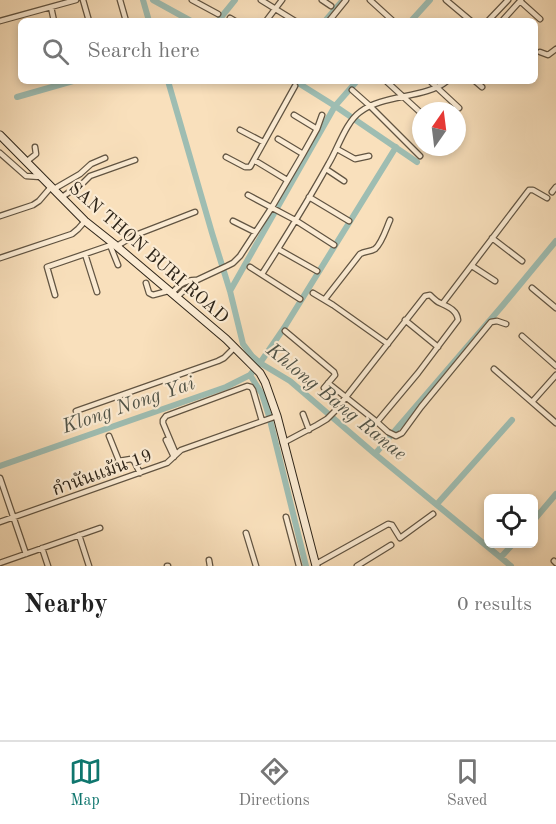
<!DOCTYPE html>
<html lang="en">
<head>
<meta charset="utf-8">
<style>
  :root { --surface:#fff; --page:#f6f6f6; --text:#222; --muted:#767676; --line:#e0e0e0; --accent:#0f766e }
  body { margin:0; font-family:"Old Standard TT","Noto Serif Thai",serif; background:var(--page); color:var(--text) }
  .controls { position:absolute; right:18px; bottom:18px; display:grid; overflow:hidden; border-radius:9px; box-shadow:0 3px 9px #0003 }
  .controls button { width:54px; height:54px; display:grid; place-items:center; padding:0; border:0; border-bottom:2px solid var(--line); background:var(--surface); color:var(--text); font:30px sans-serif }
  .compass { position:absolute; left:412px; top:102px; width:54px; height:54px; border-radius:50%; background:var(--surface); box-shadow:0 3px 9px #0003; rotate:14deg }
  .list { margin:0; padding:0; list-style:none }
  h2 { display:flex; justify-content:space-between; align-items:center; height:78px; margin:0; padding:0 24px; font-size:26px }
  h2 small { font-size:20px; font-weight:400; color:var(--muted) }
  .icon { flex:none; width:33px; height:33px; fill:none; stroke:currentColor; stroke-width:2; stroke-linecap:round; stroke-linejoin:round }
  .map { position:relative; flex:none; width:556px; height:566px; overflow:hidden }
  .search { position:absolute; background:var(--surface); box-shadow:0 3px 9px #0003; left:18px; right:18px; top:18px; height:66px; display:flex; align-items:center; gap:15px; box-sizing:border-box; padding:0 21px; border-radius:9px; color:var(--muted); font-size:22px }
  .sheet { height:174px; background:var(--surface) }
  nav { display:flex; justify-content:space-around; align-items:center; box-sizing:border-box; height:84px; border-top:2px solid var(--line); background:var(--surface); font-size:16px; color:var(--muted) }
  nav a { display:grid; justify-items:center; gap:3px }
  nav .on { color:var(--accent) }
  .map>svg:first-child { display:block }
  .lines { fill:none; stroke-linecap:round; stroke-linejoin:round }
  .canal { stroke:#9ebdb2; stroke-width:6 }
  .street-casing { stroke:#615442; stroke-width:7 }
  .secondary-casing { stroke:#2e2519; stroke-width:9 }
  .street { stroke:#fbebd3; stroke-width:4.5 }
  .secondary { stroke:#fbebd3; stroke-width:7 }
  .labels { text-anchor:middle; stroke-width:4.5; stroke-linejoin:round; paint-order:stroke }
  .street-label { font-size:18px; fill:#2e2519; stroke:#fbebd3 }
  .water-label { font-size:20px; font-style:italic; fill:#505347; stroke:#fbebd3 }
</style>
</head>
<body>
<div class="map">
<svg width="556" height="566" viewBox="0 0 556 566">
  <rect width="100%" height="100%" fill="#f9e0bc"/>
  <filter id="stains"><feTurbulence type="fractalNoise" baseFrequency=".00333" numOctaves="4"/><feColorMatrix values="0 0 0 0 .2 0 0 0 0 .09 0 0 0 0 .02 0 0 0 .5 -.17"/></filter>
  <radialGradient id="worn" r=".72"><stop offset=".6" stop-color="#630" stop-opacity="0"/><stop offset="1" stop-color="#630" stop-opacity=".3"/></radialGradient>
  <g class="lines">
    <path class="canal" d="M143,0L149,21
      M153,0L191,21
      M218,21L235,0
      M325,21L343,0
      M411,21L430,0
      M168,81L212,233L230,291L243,344L252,356L260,363L290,381L375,454L511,566
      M295,81L335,106L417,162
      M17,97L73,81
      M230,291L335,106L357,81
      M250,375L262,394L269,416L306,566
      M375,454L503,305L556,241
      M0,466L226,387L250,375L260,363L284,328L396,147
      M437,504L512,420
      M534,520L556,494
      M501,557L513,544"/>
    <defs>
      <path id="street" d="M83,0L89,21
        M120,0L126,21
        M192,0L218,14
        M261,0L295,21
        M322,0L331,6
        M370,0L393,21
        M446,0L471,21
        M520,1L540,19
        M51,7L54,21
        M230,18L235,21
        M0,21L76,0
        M266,21L282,0
        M329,21L346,0
        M488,21L508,0
        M502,21L521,0
        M540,52L548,55L556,49
        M386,81L421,113
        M430,81L459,108
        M475,81L482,87
        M352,90L370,106L420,156
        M294,115L317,129
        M240,130L263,142
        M278,139L303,154
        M337,149L355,159L369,156
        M0,153L26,176L41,177
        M226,157L245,167H250L295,86
        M254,160L287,180
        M26,162L36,154L35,147
        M326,169L344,181
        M54,189L80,174L91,164L105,158
        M552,192L556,187
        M248,195L295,220L334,245
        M62,197L83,183L90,176L135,160
        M309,197L349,221
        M0,216L33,205L39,201L51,187
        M233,221L255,232
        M492,238L522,261
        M110,245L118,265
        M117,246L133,236L195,212
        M278,249L317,271
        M85,254L97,292
        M0,258L72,234L78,229L85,221
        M472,266L495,281
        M250,267L300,299
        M262,274C285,238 308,201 329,163C338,148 346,122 360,112C383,94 425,99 447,81
        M146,283L149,293L153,295L168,291
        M532,288L556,308
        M172,293C179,285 186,279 197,280
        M313,293L333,305L388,344
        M55,295L47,267L114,244
        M177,298C183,288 192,288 197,280L227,266L233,263L240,256L272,207L303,154L317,129L322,115
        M325,299L360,254C365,251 370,252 375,249C382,243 386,229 390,220
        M443,303L529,190H533L547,198
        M405,320L438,347
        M285,331L334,372L335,375L324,388
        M522,336L556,366
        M494,369L556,423
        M328,383L377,422L388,432L396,436L402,433L421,407L491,322L497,321L506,324
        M532,402L556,375
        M76,411L218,361L224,358L235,347
        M303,414L309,430
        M109,436L119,461
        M166,440L174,457
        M283,443L317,425L327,419L335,411L425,296L430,295C432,297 435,300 438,302C446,306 457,309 458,320L418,373L377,422
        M176,454L163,423V420L166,416L247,386L251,387L253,390L262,421
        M104,475L119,461L131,459L134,461L140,473
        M0,478L26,554
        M286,517L299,566
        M0,522L167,463L181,450L277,416
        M246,533L256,566
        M79,535L89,566
        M42,548L48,566
        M209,560L210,566
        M554,561L556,563
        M0,563L100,528
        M316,564L388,524L392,525L400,538L433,514
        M167,566H168
        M357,566L391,545"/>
      <path id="secondary" d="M0,135L85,221L114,244L226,339L260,373L265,382L277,416L316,566"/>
    </defs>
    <use href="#street" class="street-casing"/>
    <use href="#secondary" class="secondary-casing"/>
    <use href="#street" class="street"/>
    <use href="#secondary" class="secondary"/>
  </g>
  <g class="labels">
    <g class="street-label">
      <text transform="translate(149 252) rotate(41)" y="6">SAN THON BURI ROAD</text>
      <text transform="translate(102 472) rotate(-20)" y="6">กำนันแม้น 19</text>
    </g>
    <g class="water-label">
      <text transform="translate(337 401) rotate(39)" y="7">Khlong Bang Ranae</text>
      <text transform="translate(128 404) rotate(-19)" y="7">Klong Nong Yai</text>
    </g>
  </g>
  <rect width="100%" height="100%" filter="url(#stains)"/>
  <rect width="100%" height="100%" fill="url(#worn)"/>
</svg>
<div class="controls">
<button><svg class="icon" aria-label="locate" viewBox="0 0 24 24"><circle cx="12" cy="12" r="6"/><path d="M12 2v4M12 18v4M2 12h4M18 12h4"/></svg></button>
</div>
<svg class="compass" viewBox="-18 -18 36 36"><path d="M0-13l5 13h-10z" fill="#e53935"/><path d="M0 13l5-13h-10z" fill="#767676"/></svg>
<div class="search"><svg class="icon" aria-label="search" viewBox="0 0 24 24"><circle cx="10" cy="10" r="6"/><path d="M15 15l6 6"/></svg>Search here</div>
</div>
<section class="sheet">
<h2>Nearby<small>0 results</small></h2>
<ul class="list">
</ul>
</section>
<nav>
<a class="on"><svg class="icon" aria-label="map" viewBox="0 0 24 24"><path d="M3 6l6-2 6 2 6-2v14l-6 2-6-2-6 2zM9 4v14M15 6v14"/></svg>Map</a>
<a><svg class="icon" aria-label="directions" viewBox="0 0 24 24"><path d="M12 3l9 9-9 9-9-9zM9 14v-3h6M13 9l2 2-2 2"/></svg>Directions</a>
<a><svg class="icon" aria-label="saved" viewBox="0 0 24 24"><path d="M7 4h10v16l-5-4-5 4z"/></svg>Saved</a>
</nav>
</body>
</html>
